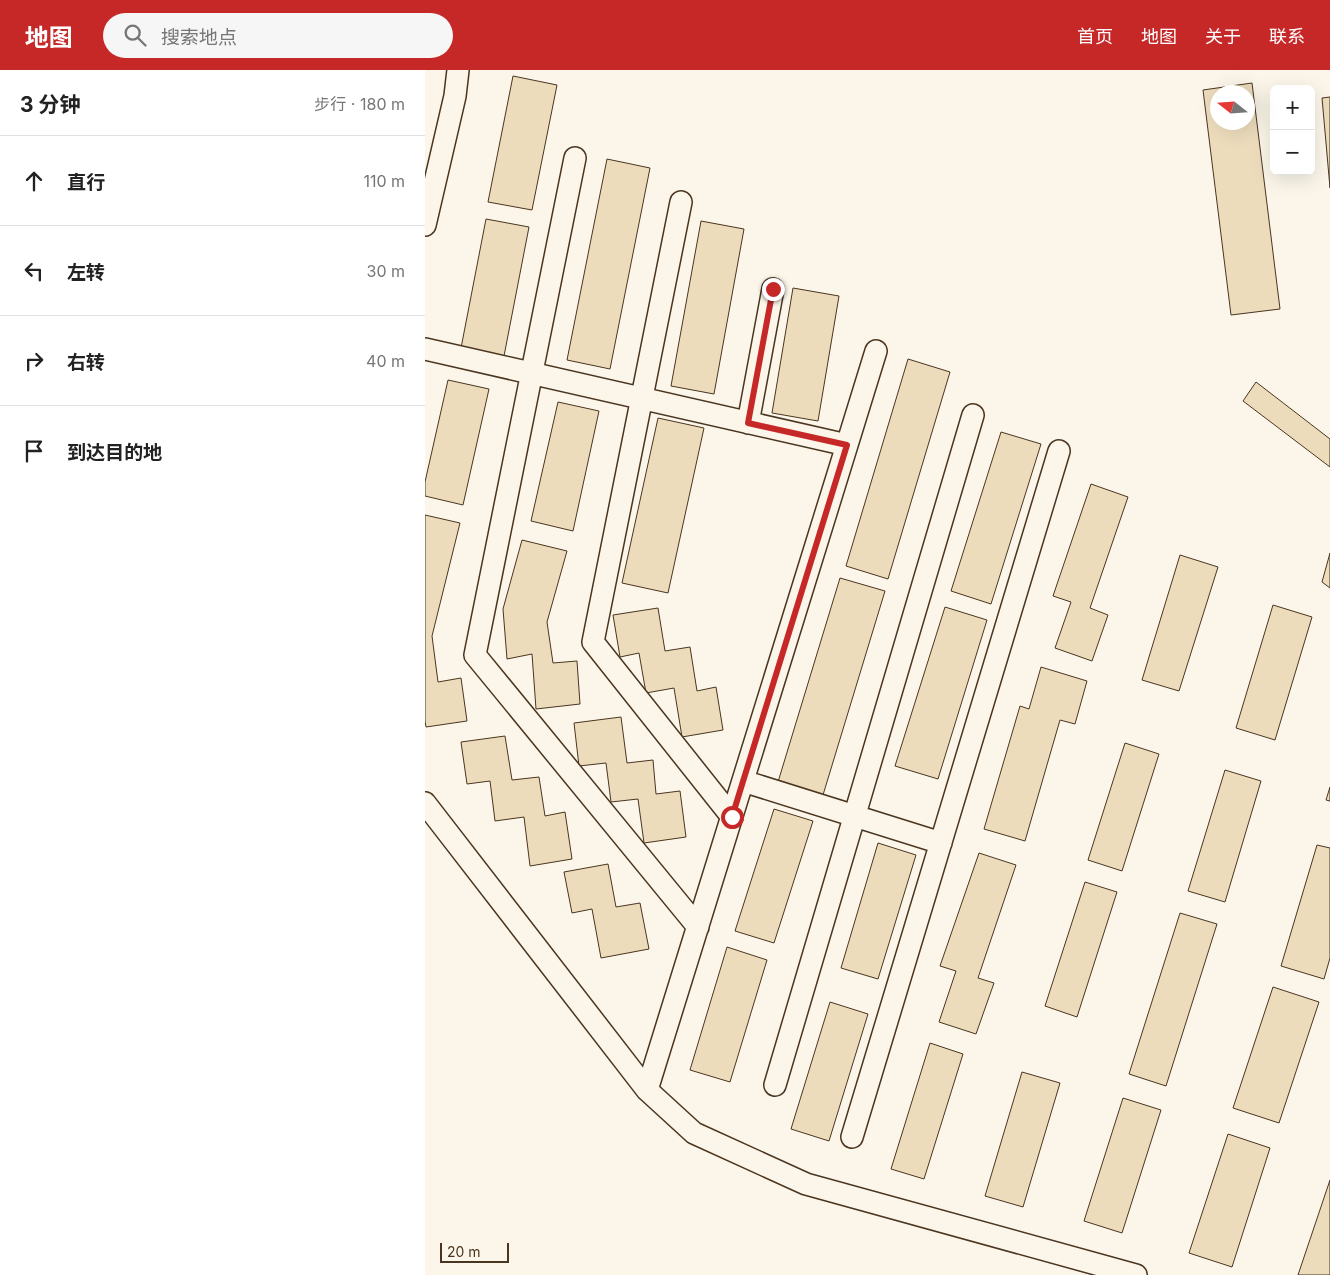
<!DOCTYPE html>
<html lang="zh">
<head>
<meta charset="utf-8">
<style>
  :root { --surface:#fff; --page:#f6f6f6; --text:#222; --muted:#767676; --line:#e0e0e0; --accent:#c62828 }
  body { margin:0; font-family:Inter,"Noto Sans SC",sans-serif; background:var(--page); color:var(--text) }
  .controls { position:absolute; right:15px; top:15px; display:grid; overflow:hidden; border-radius:8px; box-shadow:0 5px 20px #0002 }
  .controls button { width:45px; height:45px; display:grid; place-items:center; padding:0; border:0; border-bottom:1px solid var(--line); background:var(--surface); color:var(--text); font:25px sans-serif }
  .compass { position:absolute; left:785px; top:15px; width:45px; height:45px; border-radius:50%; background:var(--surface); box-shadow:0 5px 20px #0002; rotate:287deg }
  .scale { position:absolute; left:15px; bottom:12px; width:69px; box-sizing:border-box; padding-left:5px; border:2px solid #4a3520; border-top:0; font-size:14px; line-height:18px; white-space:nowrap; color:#4a3520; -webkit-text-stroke:4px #fbf6e9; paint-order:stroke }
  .stop { position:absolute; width:15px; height:15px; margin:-11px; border:4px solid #c62828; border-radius:50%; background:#fff }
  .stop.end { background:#c62828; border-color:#fff; box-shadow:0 1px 5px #0008 }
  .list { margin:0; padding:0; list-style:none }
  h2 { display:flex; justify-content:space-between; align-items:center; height:65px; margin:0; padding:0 20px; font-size:21px }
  h2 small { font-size:16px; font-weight:400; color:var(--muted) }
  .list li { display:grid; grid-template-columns:32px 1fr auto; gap:15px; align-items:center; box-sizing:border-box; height:90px; padding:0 20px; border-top:1px solid var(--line) }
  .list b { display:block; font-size:19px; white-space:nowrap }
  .list em { font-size:16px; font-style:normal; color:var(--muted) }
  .icon { flex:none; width:28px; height:28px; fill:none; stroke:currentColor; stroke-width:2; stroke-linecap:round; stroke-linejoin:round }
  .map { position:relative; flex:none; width:905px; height:1205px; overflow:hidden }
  header { display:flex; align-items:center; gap:30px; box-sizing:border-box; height:70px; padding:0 25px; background:var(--accent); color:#fff }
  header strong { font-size:24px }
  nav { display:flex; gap:28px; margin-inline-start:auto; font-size:18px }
  .search { width:350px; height:45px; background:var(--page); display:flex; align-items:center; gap:12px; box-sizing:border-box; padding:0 18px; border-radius:28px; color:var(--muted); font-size:19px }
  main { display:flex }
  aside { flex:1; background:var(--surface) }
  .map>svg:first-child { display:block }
  .building { fill:#ecdcbc; stroke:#4a3520; fill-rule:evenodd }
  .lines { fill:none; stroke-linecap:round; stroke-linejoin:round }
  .street-casing { stroke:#4a3520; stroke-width:24 }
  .street { stroke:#fbf6e9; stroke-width:21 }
  .route { stroke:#c62828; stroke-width:6 }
</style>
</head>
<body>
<header>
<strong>地图</strong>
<div class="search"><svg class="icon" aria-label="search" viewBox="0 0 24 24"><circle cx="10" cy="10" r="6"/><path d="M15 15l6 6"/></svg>搜索地点</div>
<nav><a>首页</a><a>地图</a><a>关于</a><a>联系</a></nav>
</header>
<main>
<aside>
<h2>3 分钟<small>步行 · 180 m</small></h2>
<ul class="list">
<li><svg class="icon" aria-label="ahead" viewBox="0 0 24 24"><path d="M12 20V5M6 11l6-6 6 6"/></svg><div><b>直行</b></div><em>110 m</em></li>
<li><svg class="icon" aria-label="left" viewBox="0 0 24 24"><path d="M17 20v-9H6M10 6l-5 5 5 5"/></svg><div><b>左转</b></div><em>30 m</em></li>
<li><svg class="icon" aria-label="right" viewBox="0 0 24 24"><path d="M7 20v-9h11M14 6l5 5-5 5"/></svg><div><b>右转</b></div><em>40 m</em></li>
<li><svg class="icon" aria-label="arrive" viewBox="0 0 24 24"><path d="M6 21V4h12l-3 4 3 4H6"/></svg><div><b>到达目的地</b></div></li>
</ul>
</aside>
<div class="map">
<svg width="905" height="1205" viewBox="0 0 905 1205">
  <rect width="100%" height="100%" fill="#fbf6e9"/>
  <path class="building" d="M88,6L132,15L107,140L63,132Z
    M827,13L855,239L806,245L778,20ZM792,22H822V52H792Z
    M905,27V118L897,28Z
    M182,89L225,98L185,299L142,290Z
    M61,149L104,157L79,286L36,278Z
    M276,151L319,159L289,324L246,316Z
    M368,218L414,226L393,351L347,343Z
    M483,289L525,302L463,509L421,496Z
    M23,310L64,319L38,435L0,426V412Z
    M831,312L905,369V397L818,331Z
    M133,332L174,341L148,461L106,451Z
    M233,348L279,358L243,523L197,513Z
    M576,362L616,374L566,534L526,521Z
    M666,414L703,427L665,538L683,545L667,591L630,578L646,532L628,526Z
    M0,445L35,453L7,566L13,612L36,608L42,651L1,657L0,651Z
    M97,470L142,481L122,552L128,593L152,591L155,634L111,639L107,584L82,589L78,539Z
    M905,483V518L897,512Z
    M755,485L793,497L754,621L717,610Z
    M415,508L460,521L398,725L353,712Z
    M848,535L887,547L850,670L811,658Z
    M520,537L562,550L513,709L470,696Z
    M233,538L240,581L265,577L272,621L291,617L298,660L257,667L249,618L221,623L214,583L195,587L188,545Z
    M616,597L662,611L650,654L635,650L600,771L559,759L595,636L604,639Z
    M196,647L202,693L228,690L231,724L255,721L261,767L219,773L213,729L186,732L181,693L154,696L149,653Z
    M80,666L87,710L114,707L120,746L140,742L147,789L105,796L99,747L70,751L65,711L42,714L36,672Z
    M700,673L734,684L697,801L663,790Z
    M800,700L836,711L800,832L763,821Z
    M905,717V731L901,730Z
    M349,739L388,751L349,873L310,861Z
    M453,773L491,785L453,909L416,898Z
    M892,775L905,778V888L899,909L856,896Z
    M554,783L591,795L553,908L569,913L551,964L514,952L531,901L515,896Z
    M183,794L191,837L215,833L224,879L176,888L167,839L147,843L139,802Z
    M660,812L692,822L652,947L620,936Z
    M755,843L792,854L741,1016L704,1004Z
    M302,877L342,890L305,1012L265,1000Z
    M848,917L894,932L854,1053L808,1038Z
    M405,932L443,944L404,1071L366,1059Z
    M505,973L538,984L499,1109L466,1099Z
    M597,1002L635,1013L598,1137L560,1126Z
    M698,1028L736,1040L697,1163L659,1151Z
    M803,1064L845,1078L807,1197L764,1183Z
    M905,1110V1205H873Z"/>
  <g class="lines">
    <defs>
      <path id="street" d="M150,88L50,585L273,857
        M256,132L168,572L307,747
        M0,155L30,26L33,0
        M0,279L422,375L222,1020
        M323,353L348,219
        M422,375L451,281
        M318,711L516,773
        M0,733L222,1020L269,1063L381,1114L711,1205
        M350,1015L548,345
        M427,1067L634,381"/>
    </defs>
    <use href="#street" class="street-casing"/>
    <use href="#street" class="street"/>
  </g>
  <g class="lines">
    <path class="route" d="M307,747L422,375L323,353L348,219"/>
  </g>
</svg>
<div class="controls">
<button>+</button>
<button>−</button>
</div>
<svg class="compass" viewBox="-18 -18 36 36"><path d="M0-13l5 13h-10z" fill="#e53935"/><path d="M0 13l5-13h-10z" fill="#767676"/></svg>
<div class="scale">20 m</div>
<div class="stop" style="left:307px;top:747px"></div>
<div class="stop end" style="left:348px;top:219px"></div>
</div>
</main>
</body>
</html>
